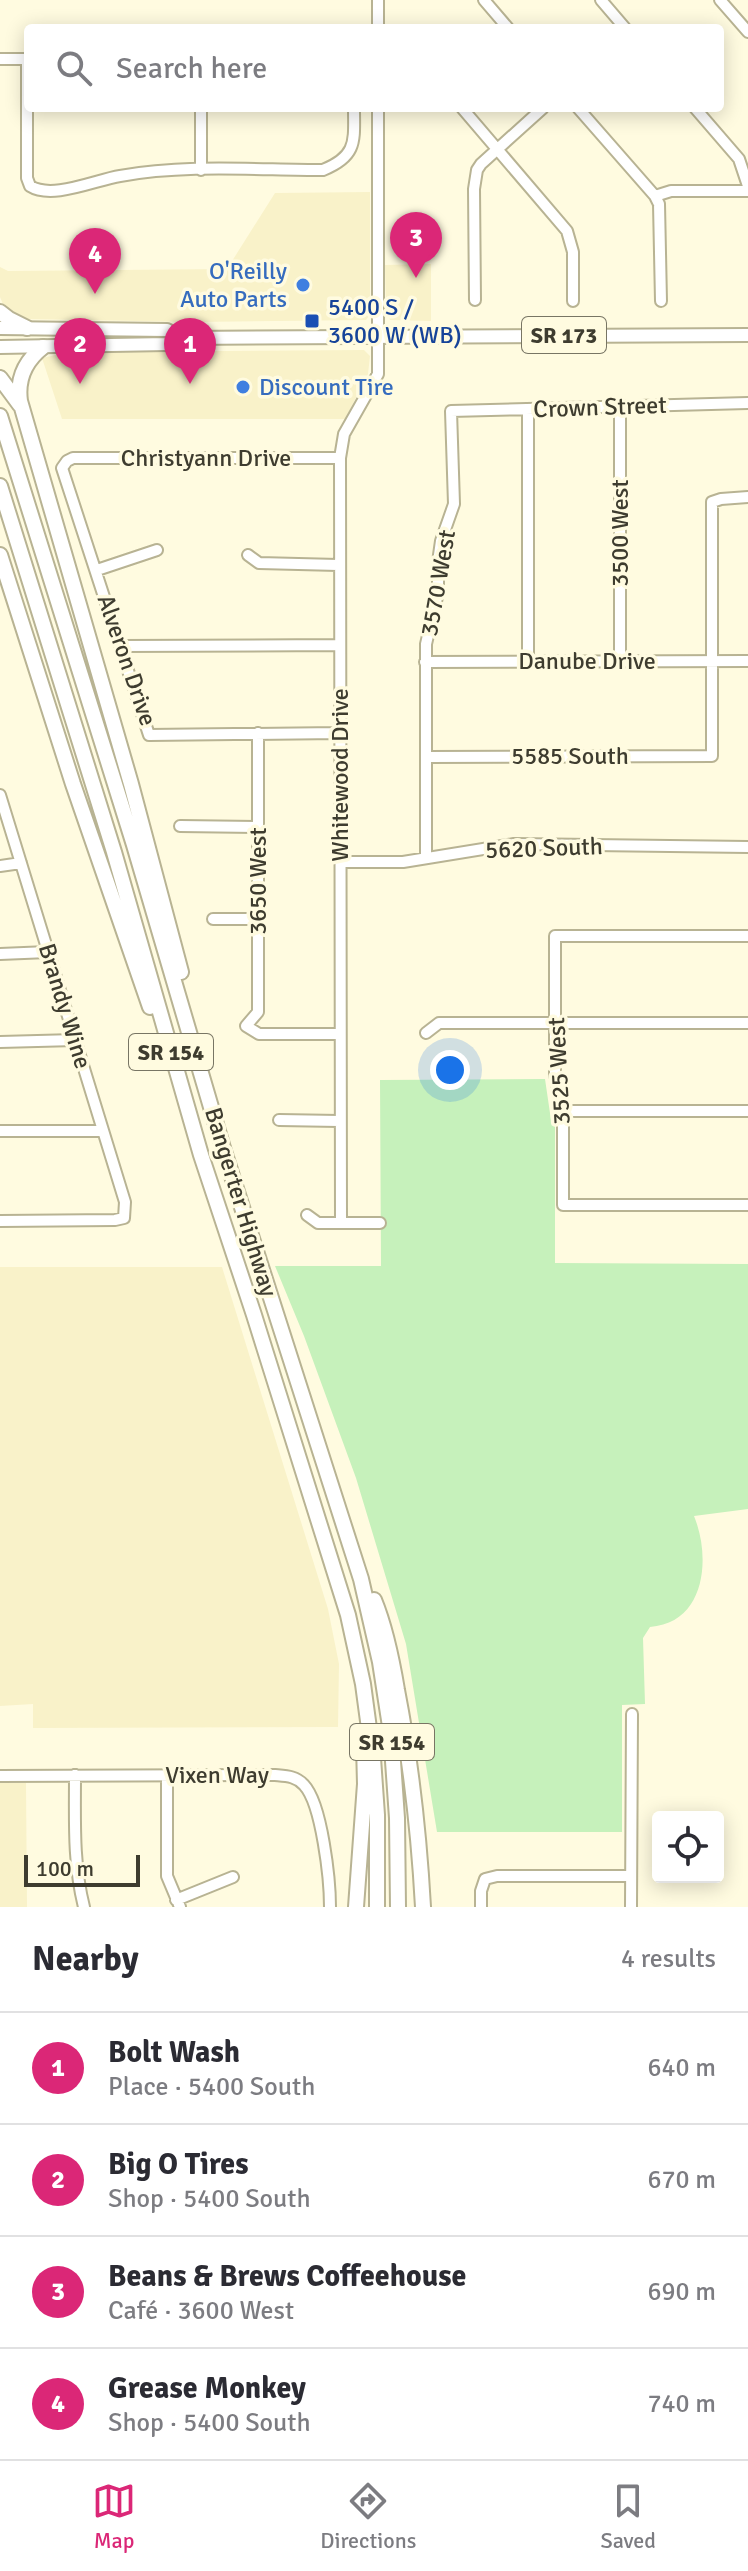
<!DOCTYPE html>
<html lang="en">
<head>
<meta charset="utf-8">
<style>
  :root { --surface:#fff; --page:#f7f7f7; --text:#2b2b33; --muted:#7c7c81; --line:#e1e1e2; --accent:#db2777 }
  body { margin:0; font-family:Signika,sans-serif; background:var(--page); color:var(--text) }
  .controls { position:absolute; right:24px; bottom:24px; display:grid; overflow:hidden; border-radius:8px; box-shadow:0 4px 20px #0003 }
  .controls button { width:72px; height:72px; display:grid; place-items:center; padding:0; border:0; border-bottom:2px solid var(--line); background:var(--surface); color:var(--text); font:40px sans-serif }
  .scale { position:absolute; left:24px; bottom:20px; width:116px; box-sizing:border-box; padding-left:8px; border:4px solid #3e3c2f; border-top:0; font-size:22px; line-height:28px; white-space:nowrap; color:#3e3c2f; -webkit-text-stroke:6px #fffbe0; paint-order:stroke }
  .you { position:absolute; left:450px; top:1070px; width:28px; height:28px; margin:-20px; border:6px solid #fff; border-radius:50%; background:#1a73e8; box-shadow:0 0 0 12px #1a73e833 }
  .badge { display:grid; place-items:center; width:52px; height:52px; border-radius:50%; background:var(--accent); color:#fff; font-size:26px; font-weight:700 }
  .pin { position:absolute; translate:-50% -66px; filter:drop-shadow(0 2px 4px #0008) }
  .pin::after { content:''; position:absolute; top:42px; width:28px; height:24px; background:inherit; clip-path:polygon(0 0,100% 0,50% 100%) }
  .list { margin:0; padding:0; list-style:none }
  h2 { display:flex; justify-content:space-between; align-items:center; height:104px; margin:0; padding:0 32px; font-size:34px }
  h2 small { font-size:26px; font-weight:400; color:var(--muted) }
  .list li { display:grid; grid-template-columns:52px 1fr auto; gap:24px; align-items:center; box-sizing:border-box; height:112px; padding:0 32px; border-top:2px solid var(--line) }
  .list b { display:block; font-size:30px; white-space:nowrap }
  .list p { margin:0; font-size:26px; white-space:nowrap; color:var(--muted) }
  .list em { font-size:26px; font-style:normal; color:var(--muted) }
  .icon { flex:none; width:44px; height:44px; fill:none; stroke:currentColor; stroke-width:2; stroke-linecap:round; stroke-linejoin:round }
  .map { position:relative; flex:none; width:748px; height:1907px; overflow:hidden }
  .search { position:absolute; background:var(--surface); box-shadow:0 4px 20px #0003; left:24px; right:24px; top:24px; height:88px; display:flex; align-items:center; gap:20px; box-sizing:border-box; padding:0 28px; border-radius:8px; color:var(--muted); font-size:30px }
  .sheet { height:552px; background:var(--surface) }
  nav { display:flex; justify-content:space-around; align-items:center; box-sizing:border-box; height:112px; border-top:2px solid var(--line); background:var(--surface); font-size:22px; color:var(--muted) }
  nav a { display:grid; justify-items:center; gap:4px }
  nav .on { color:var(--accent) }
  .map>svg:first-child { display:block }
  .built { fill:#f9f2c9 }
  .green { fill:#c6f1bb }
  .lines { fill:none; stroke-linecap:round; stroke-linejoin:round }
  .minor-casing { stroke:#b8b393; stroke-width:14 }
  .major-casing { stroke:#b8b393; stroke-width:16 }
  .highway-casing { stroke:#b8b393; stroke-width:18 }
  .minor { stroke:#fff; stroke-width:10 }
  .major { stroke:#fff; stroke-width:12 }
  .highway { stroke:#fff; stroke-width:14 }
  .shop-dot { fill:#3f7fe0; stroke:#fffbe0; stroke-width:3 }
  .transit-dot { fill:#1a4fb4; stroke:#fffbe0; stroke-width:3 }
  .labels { text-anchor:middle; stroke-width:7; stroke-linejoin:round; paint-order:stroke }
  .shield { fill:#fffbe0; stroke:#787564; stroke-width:2 }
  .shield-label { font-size:22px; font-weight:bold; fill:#3e3c2f }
  .shop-label { font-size:24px; fill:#366cbe; stroke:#fffbe0; text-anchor:end }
  .transit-label { font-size:24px; fill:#164399; stroke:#fffbe0; text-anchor:start }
  .street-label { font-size:24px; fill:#3e3c2f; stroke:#fffbe0 }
</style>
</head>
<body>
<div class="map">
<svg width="748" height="1907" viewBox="0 0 748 1907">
  <rect width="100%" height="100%" fill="#fffbe0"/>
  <path class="built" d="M370,192V315L366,320L194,322L24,319L5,309L0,297V267L8,271L227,269L275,193Z
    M431,264V321L390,320L386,311L385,265Z
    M364,350L370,356L368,374L345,419H62L42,358L65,353L100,352Z
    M0,1267H222L328,1609L339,1664L338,1727L33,1728V1704L0,1706Z
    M0,1783H26L27,1907H0Z"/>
  <path class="green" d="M545,1079L551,1120H555V1263L748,1264V1509L694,1516C711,1557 706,1623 650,1627L643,1638L645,1704L622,1705V1832H437L406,1644L356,1478L304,1336L275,1266H381L380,1080Z"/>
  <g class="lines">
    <defs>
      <path id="minor" d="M378,0V28
        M484,0L508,28
        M601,0L625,28
        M720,0L748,32
        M0,59H28
        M27,59V178L30,186C52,200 95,180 120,176C186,164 256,170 323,170C358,156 354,140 354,108
        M201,108V170
        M462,108L567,231L573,252V301
        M578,108L655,196L659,204L661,301
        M695,108L739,159L748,186
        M655,196L671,191H748
        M475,300L474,189L477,170L481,164L543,108
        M620,406V661
        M528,409V660
        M248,555L259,563L338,565
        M97,570L157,550
        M121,646L339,645
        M425,662L748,661
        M258,733V1012L246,1026L259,1034H339
        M339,733L149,735L62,468L67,461L73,458H340
        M427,757L712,756V502L721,499L748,497
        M0,795L125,1202L124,1218L115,1220L0,1221
        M180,826L258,827
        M426,858V644L438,593V562L441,541L454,504L451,411L748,403
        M341,862H403L514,844L748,847
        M0,866L21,863
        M213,919H257
        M748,936H555V1074L563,1111V1205H748
        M0,954L48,952
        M426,1033L439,1023H748
        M0,1042L75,1040
        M563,1111H748
        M279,1120L339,1121
        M0,1131H103
        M307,1215L318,1223H380
        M341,1223L340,458L344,434L378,374V108
        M75,1775C75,1820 73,1864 84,1907
        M167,1775V1876L180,1907
        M0,1776L275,1775C286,1776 296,1776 304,1785C322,1804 330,1880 330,1907
        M176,1900L233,1877
        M481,1907V1891L485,1879L497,1876H631
        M631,1907L632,1714"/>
      <path id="major" d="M0,328L167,330L181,338
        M0,347L167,344L181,338L748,335"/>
      <path id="highway" d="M0,312L9,319L27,328
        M43,347C25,361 17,379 20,401L131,784L181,972
        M0,378L20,405
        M0,416L134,845L223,1148L361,1579L380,1662L391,1733L397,1818L398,1907
        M0,486L114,852L201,1155L254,1315L348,1615L363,1684L373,1758L377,1815V1907
        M0,555L73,784L150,1007
        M374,1600C386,1629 392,1660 397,1690C411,1762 419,1834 423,1907
        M356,1907L365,1784L364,1745"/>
    </defs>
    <use href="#minor" class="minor-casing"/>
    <use href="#major" class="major-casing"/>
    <use href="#highway" class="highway-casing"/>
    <use href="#minor" class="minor"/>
    <use href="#major" class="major"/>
    <use href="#highway" class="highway"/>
  </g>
  <g class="shop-dot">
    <circle cx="303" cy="285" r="8"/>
    <circle cx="243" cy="387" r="8"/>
  </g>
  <rect class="transit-dot" x="304" y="313" width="16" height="16" rx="4"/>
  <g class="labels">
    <g class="shield">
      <rect x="522" y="317" width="84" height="36" rx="6"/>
      <rect x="129" y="1034" width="84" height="36" rx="6"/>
      <rect x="350" y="1724" width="84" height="36" rx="6"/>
    </g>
    <g class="shield-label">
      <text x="564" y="343">SR 173</text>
      <text x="171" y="1060">SR 154</text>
      <text x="392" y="1750">SR 154</text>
    </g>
    <g class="shop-label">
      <text x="287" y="279">O'Reilly<tspan x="287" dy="28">Auto Parts</tspan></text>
      <text x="259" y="395" text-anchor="start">Discount Tire</text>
    </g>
    <g class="transit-label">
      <text x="328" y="315">5400 S /<tspan x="328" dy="28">3600 W (WB)</tspan></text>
    </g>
    <g class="street-label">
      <text transform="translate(600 407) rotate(-2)" y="8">Crown Street</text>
      <text x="206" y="466">Christyann Drive</text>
      <text transform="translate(620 533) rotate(-90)" y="8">3500 West</text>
      <text transform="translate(438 583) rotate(-80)" y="8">3570 West</text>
      <text transform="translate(127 660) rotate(71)" y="8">Alveron Drive</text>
      <text x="587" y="669">Danube Drive</text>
      <text x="570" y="764">5585 South</text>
      <text transform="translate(340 775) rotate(-90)" y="8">Whitewood Drive</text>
      <text transform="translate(544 848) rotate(-2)" y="8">5620 South</text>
      <text transform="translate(258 881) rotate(-90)" y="8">3650 West</text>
      <text transform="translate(65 1006) rotate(73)" y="8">Brandy Wine</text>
      <text transform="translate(559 1071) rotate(-93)" y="8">3525 West</text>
      <text transform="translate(241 1202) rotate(73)" y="8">Bangerter Highway</text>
      <text x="217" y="1783">Vixen Way</text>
    </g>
  </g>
</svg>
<div class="controls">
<button><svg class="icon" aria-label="locate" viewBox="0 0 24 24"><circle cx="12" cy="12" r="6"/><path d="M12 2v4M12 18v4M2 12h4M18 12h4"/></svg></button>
</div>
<div class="scale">100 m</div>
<div class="you"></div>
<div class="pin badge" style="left:190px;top:384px">1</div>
<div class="pin badge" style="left:80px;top:384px">2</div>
<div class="pin badge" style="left:416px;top:278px">3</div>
<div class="pin badge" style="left:95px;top:294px">4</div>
<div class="search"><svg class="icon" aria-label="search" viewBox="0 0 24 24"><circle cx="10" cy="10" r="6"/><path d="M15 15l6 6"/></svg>Search here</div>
</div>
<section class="sheet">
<h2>Nearby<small>4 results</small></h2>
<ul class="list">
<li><span class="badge">1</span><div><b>Bolt Wash</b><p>Place · 5400 South</p></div><em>640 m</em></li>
<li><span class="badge">2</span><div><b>Big O Tires</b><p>Shop · 5400 South</p></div><em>670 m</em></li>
<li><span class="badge">3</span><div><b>Beans &amp; Brews Coffeehouse</b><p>Café · 3600 West</p></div><em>690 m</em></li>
<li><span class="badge">4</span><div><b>Grease Monkey</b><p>Shop · 5400 South</p></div><em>740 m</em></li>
</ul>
</section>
<nav>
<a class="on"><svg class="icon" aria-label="map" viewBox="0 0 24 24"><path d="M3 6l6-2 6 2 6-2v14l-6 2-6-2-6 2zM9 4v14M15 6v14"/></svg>Map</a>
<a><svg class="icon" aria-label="directions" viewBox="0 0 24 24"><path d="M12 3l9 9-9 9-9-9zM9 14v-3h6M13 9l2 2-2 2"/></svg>Directions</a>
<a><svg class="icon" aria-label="saved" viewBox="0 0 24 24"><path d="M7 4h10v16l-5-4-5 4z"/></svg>Saved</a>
</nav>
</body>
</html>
